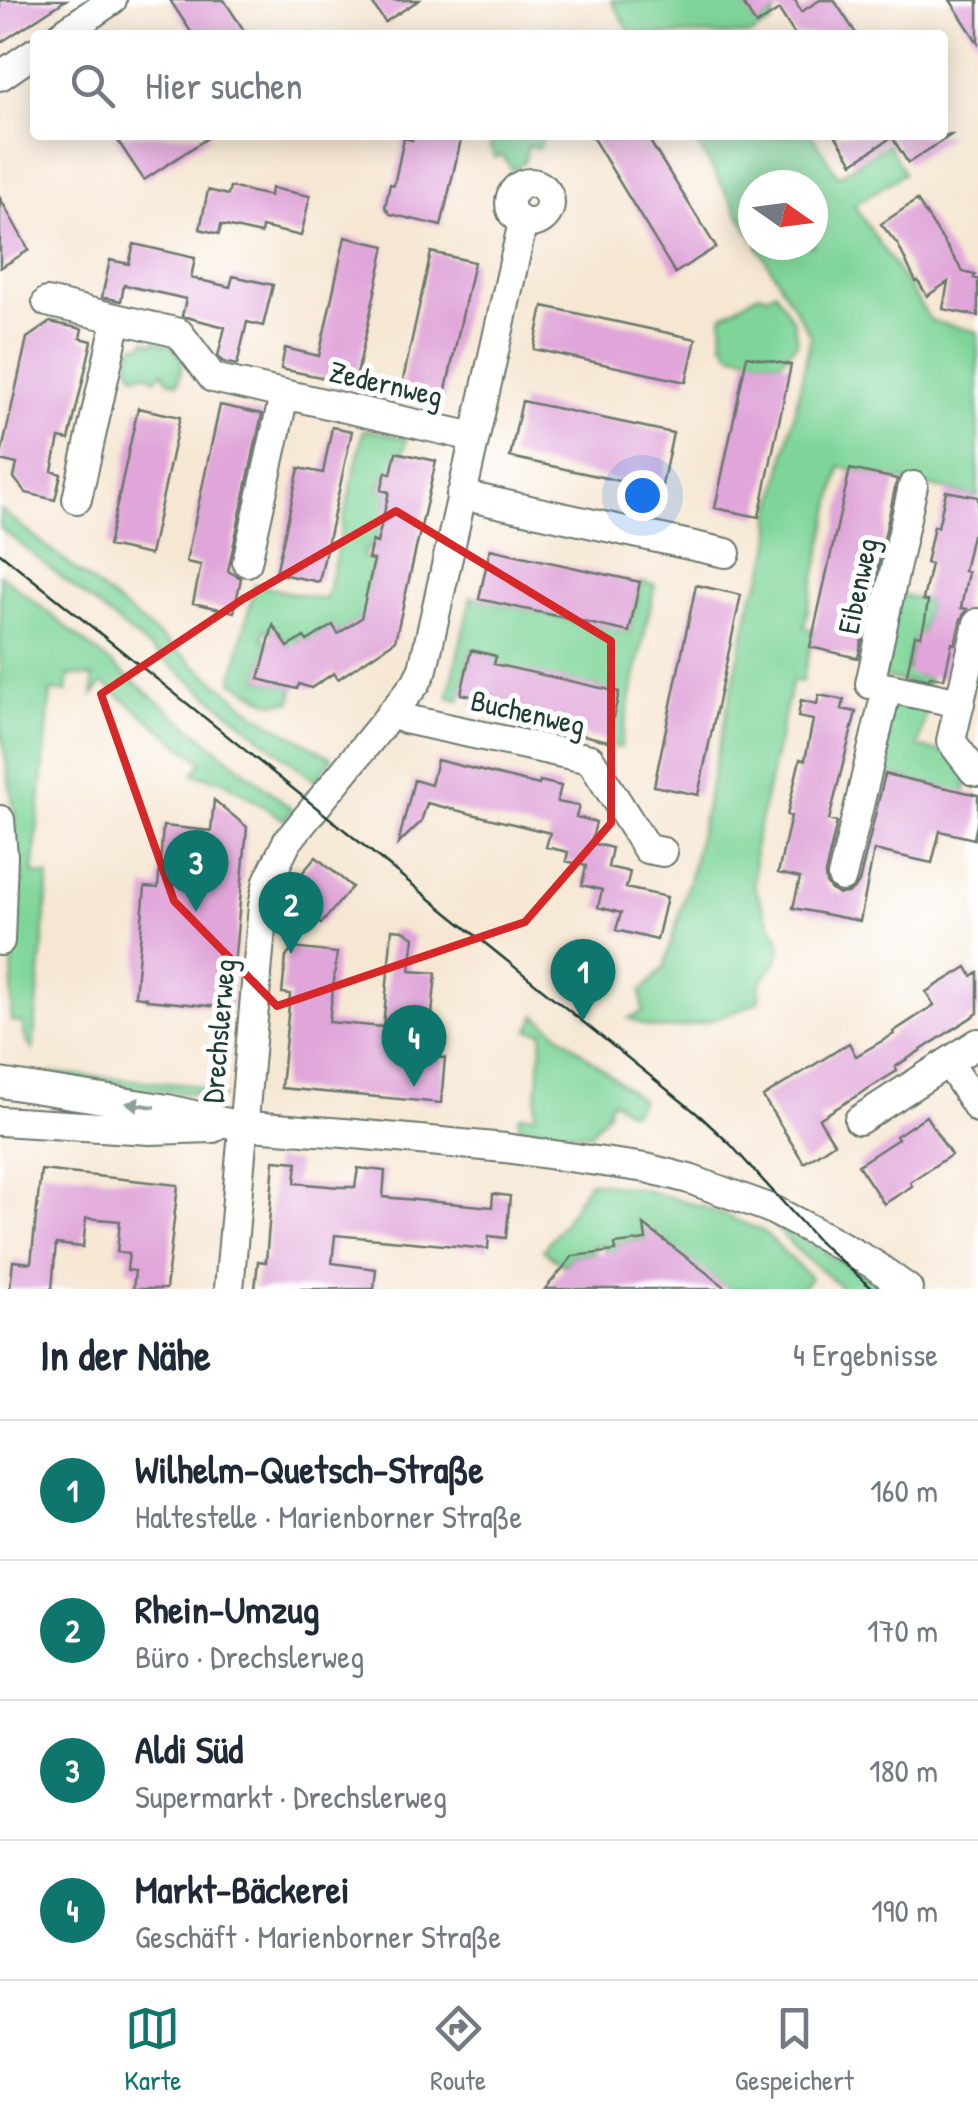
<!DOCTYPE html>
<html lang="de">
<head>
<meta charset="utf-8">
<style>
  :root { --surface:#fff; --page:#f6f6f7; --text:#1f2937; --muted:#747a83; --line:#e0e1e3; --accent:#0f766e }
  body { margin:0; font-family:"Patrick Hand",sans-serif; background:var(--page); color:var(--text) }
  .compass { position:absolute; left:738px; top:170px; width:90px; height:90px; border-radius:50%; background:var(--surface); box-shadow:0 5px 25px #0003; rotate:104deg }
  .you { position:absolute; left:642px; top:495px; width:35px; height:35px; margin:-25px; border:8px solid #fff; border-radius:50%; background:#1a73e8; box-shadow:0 0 0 15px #1a73e833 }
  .badge { display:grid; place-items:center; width:65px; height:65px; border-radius:50%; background:var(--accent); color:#fff; font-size:32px; font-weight:700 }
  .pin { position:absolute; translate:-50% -82px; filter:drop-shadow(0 2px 5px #0008) }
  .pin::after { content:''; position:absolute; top:52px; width:35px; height:30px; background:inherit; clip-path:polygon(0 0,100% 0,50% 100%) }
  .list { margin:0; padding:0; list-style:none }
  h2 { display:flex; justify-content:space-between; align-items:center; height:130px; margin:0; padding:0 40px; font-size:42px }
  h2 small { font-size:32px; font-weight:400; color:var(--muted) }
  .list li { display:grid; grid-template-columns:65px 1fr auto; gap:30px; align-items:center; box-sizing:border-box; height:140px; padding:0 40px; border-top:2px solid var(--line) }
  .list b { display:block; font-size:38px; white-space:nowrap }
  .list p { margin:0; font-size:32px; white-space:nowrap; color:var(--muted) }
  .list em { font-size:32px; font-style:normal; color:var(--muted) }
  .icon { flex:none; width:55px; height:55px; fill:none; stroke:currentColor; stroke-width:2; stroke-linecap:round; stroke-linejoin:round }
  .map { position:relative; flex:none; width:978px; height:1289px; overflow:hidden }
  .search { position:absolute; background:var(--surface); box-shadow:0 5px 25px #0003; left:30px; right:30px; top:30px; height:110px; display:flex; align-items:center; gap:25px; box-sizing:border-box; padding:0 35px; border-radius:10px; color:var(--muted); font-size:38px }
  .sheet { height:690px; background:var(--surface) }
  nav { display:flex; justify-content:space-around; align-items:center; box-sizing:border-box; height:140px; border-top:2px solid var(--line); background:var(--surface); font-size:28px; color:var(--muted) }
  nav a { display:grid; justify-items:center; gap:5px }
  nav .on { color:var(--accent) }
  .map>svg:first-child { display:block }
  .green { fill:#7fd599; stroke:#4f8966; stroke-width:2.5 }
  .building { fill:#e0a5d9 }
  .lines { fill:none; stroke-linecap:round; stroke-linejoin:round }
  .minor-casing { stroke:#6a786c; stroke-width:32 }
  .minor { stroke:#fff; stroke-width:28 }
  .tram { stroke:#1f3d34; stroke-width:2.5 }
  .oneway { fill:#8f9e9a }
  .marked { fill:none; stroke:#d62828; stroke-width:8; stroke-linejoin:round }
  .labels { text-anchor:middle; stroke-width:10; stroke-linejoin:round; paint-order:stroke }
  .street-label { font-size:30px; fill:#1f3d34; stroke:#fff }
</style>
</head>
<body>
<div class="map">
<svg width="978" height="1289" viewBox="0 0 978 1289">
  <rect width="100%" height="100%" fill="#fff"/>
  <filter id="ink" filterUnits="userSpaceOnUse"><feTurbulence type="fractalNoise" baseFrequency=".01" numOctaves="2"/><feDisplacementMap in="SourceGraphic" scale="20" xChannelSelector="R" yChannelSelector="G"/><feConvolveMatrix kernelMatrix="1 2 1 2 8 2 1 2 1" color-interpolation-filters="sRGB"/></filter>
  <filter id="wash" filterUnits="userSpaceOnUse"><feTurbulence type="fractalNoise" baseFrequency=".0048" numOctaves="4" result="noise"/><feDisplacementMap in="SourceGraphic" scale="40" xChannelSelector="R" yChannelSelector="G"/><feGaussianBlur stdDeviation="2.25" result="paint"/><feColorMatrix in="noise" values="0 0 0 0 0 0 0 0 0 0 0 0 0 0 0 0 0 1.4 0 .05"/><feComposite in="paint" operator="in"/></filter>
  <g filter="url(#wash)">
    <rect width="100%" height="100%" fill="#f6e7d3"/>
    <path class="green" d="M611,0H741L756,24L775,13L772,23L751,35H632Z
      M498,135H543L539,148L528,146L524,162L512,170L502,155L496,158L490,148L493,137Z
      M692,135H812L838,176L888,144L904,173L854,205L931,321L978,332V497L840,467L804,627L814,630L802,682L792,681L755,844L754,886L766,915L778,936L781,950L776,963L760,983L759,1001C732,1014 681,1034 651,1027C644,1026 636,1021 629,1018L643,1012L641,992L664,968L690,877L753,593C765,578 775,537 771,519L811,336L757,245H813V185H753V238Z
      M775,291L794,322L797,343L779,363L731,353L723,342L722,316L759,293L767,296Z
      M145,339L153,344L155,341L174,347L183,361L178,383L168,380L162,371L156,379L146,373L136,375C126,367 128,358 132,347L138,344L144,345Z
      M364,429L407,439L403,454L391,474L386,472L383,482L380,483L379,489L389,492L377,543L372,542L370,549H366L363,557L374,560L368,585L367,622L358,620L338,634L333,626L307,641L303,637L297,641L302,648L292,654L279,633L265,630L262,639L269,641L259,679L294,688L291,702L271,703L232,681L255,585L326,600Z
      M0,509L256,714L332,758L315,781L0,528Z
      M0,574L293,810L285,820L223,781L193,774L202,762L103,683L93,695L94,677L69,675L67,692L51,691L33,874L49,876L33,1050L26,1040L22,1023L11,1021L15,880L14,810L0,723Z
      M640,582L655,585L620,748L607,745L618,692L493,665L495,655L471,650L460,700L448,698L471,597L629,632Z
      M896,594L929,601L921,636H915L907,670L916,673V676L929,679L927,687L883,677Z
      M892,702L928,703L918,747L952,754L968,778L957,828L954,790L882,773L873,809L864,807Z
      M536,1015L641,1100L633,1111H627L613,1100L607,1108L609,1110L590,1134L519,1127V1117L522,1115H535L543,1032L529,1030Z
      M51,1073L192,1085L225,1097L50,1079Z
      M589,1181L648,1191L703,1207L763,1231L811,1278L801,1289H727L656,1236L655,1231L645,1232L646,1240L615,1244L618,1270L609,1272L604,1245L593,1246L594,1253L573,1256L563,1265L543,1250L564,1222Z
      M773,1224L791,1232L889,1289H843L796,1249Z"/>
    <g id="blocks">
      <path class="building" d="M0,0H66L0,43Z
        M170,0H224L247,35H193Z
        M370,0H419L385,22Z
        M741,0H795L801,12L820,0H834L857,35H795L779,10L756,25Z
        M950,0H978V43Z
        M114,135H212L144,180Z
        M412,135H462L441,226L390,214L385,207L390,184L394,185L404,138L412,140Z
        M591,135H646L716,247L675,273Z
        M835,135H951L908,163L892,137L853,163Z
        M230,187L270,196L271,188L310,196L301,236L262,227L261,234L221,225L219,234L200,229L208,190L228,195Z
        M0,198L29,250L0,268Z
        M917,200L963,272L975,275L974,278L978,279V316L943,309L948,282L927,296L918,281L916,282L898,245L881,224Z
        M345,237L385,246L355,384L281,369L285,348L319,356Z
        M134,244L195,258L191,278L230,287L233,276L273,285L263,326L247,322L237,365L223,362L218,356L225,327L182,316L186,299L124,285L121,301L102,297L110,260L129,264Z
        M431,252L474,262L444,399L401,389Z
        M543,306L696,339L686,382L534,349Z
        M50,322L82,329L80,338L92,341L69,440L59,438L52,471L61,474L55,500L26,493L14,478L17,464L0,460L27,338Z
        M747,356L791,365L759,517L715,508Z
        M522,401L673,433L661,490L510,457Z
        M220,405L262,414L228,571L241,578L234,612L193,603L201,565L186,562Z
        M138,408L180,417L150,555L108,546Z
        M332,427L352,431L319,582L276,573L299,468L323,473Z
        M396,452L436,461L395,641L338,679L334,673L311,688L299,684L297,689L259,679L273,625L288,647L304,637L307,641L333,625L338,634L361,618L374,560L368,559L372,541L377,543L389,492L381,490L386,472L391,474Z
        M850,469L897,479L858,658L810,647Z
        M946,491L978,497V536L972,535L964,571L968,572L961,608L967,609L961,619L955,644L952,643L944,679L930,676L929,679L907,674L915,635L921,636L925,620L928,601L923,600L931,564L926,563L934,526L938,527Z
        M490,549L640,582L629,632L479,599Z
        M696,585L741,595L698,795L654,786Z
        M471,650L496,656L494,664L619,692L608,741L473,709L475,697L461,694Z
        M819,695L844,700L842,709L856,712L829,820L837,822L825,874L826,883L831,890L839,894L848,893L855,888L859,882L885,774L978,795V818L974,839L940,831L932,863L874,850L860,921L793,908L800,878L778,873L791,816L787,815L800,759L805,760L813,720L798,717L801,700L817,704Z
        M437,760L539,785L540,781L561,786L557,802L579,806L576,817L596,822L591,843L612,848L608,867L630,872L626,888L667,897L657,940L616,930L621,913L598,907L602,890L582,885L586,866L566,861L568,852L546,847L550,833L427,803L421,822L398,844L414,780L431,785Z
        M214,800L247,827L230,1008L147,1000V998L135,996L145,887L158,888L163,826L211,831Z
        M316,857L352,887L321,924L291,900L290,887Z
        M392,929L403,930L414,937L410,971L436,973L428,1057L445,1058L441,1103L281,1088L290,994L282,993L286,957L293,948L337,953L329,1022L383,1027Z
        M967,967L972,976L978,972V1013L895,1067L897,1071L819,1119L834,1143L804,1163L763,1097L849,1043L856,1056L894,1034L893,1032L934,1005L926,992Z
        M926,1116L951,1155L910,1182L912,1186L884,1204L858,1165L898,1139L896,1136Z
        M274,1160L297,1162L295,1183L339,1187H355L358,1168L385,1171L383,1197L492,1207L493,1194L510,1196L506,1238L489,1236L488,1249L335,1235L332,1263L376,1269L374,1289H255L258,1261L266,1262Z
        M41,1170L178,1185L166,1289H133L135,1271L127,1270L129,1253L117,1252L120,1221L86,1218L83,1247L56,1244L52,1289H10L13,1261L31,1263Z
        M644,1225L728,1289H545L573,1256L616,1251L615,1244L646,1240Z"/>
    </g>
  </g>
  <g filter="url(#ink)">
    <use href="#blocks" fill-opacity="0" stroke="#6a786c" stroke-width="2.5"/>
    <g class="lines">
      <defs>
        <path id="minor" d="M61,35L112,0
          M0,76L35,52
          M510 203a20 20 0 1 1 40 0a20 20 0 1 1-40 0Z
          M47,302L179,333L213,378L474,437
          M913,486L870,684L960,703
          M461,495L726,553
          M77,499L117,319
          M247,562L284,395
          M978,623L951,741L974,771L978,772
          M391,713L405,719L590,759L647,849L663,852
          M0,820L3,856L0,941
          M842,877L887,688
          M949,1063L978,1108
          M0,1083L168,1109L236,1125L344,1133L505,1148L646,1168L689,1179L769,1208L829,1239L873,1264L908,1289
          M859,1120L978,1043
          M0,1121L150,1130L213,1128
          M229,1289L263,906L268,881L287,842L416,683L423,669L523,222"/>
      </defs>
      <use href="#minor" class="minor-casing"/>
      <use href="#minor" class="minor"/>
      <path class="tram" d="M0,553L700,1116L730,1144L819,1242L873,1289"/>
    </g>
    <defs><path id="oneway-solid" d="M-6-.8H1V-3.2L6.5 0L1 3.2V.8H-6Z" transform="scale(2.5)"/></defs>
    <use class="oneway" href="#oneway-solid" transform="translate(141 1105) rotate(-172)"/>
  </g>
  <path class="marked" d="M396,511L611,641V823L525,922L277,1006L174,901L101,694L243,599Z"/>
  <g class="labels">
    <g class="street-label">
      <text transform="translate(386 384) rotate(13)" y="10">Zedernweg</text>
      <text transform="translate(858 586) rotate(-78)" y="10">Eibenweg</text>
      <text transform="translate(528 713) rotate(13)" y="10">Buchenweg</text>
      <text transform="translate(219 1031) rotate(-85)" y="10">Drechslerweg</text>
    </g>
  </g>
</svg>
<svg class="compass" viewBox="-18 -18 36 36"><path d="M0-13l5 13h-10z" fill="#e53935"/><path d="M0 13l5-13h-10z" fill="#747a83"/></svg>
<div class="you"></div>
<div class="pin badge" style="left:583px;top:1021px">1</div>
<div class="pin badge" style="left:291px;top:954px">2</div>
<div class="pin badge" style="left:196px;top:912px">3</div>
<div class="pin badge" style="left:414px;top:1087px">4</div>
<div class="search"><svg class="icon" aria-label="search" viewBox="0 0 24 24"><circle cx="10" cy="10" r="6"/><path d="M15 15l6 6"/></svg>Hier suchen</div>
</div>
<section class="sheet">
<h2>In der Nähe<small>4 Ergebnisse</small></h2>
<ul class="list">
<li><span class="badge">1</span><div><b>Wilhelm-Quetsch-Straße</b><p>Haltestelle · Marienborner Straße</p></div><em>160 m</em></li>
<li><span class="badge">2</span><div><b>Rhein-Umzug</b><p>Büro · Drechslerweg</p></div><em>170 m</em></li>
<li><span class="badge">3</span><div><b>Aldi Süd</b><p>Supermarkt · Drechslerweg</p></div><em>180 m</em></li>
<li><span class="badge">4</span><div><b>Markt-Bäckerei</b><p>Geschäft · Marienborner Straße</p></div><em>190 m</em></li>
</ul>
</section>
<nav>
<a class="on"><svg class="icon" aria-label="map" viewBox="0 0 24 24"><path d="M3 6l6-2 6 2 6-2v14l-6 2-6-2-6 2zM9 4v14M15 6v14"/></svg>Karte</a>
<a><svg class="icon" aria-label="directions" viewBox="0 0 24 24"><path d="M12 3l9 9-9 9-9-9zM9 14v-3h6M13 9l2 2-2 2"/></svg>Route</a>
<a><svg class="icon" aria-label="saved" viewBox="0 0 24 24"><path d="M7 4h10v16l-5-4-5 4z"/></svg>Gespeichert</a>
</nav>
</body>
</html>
